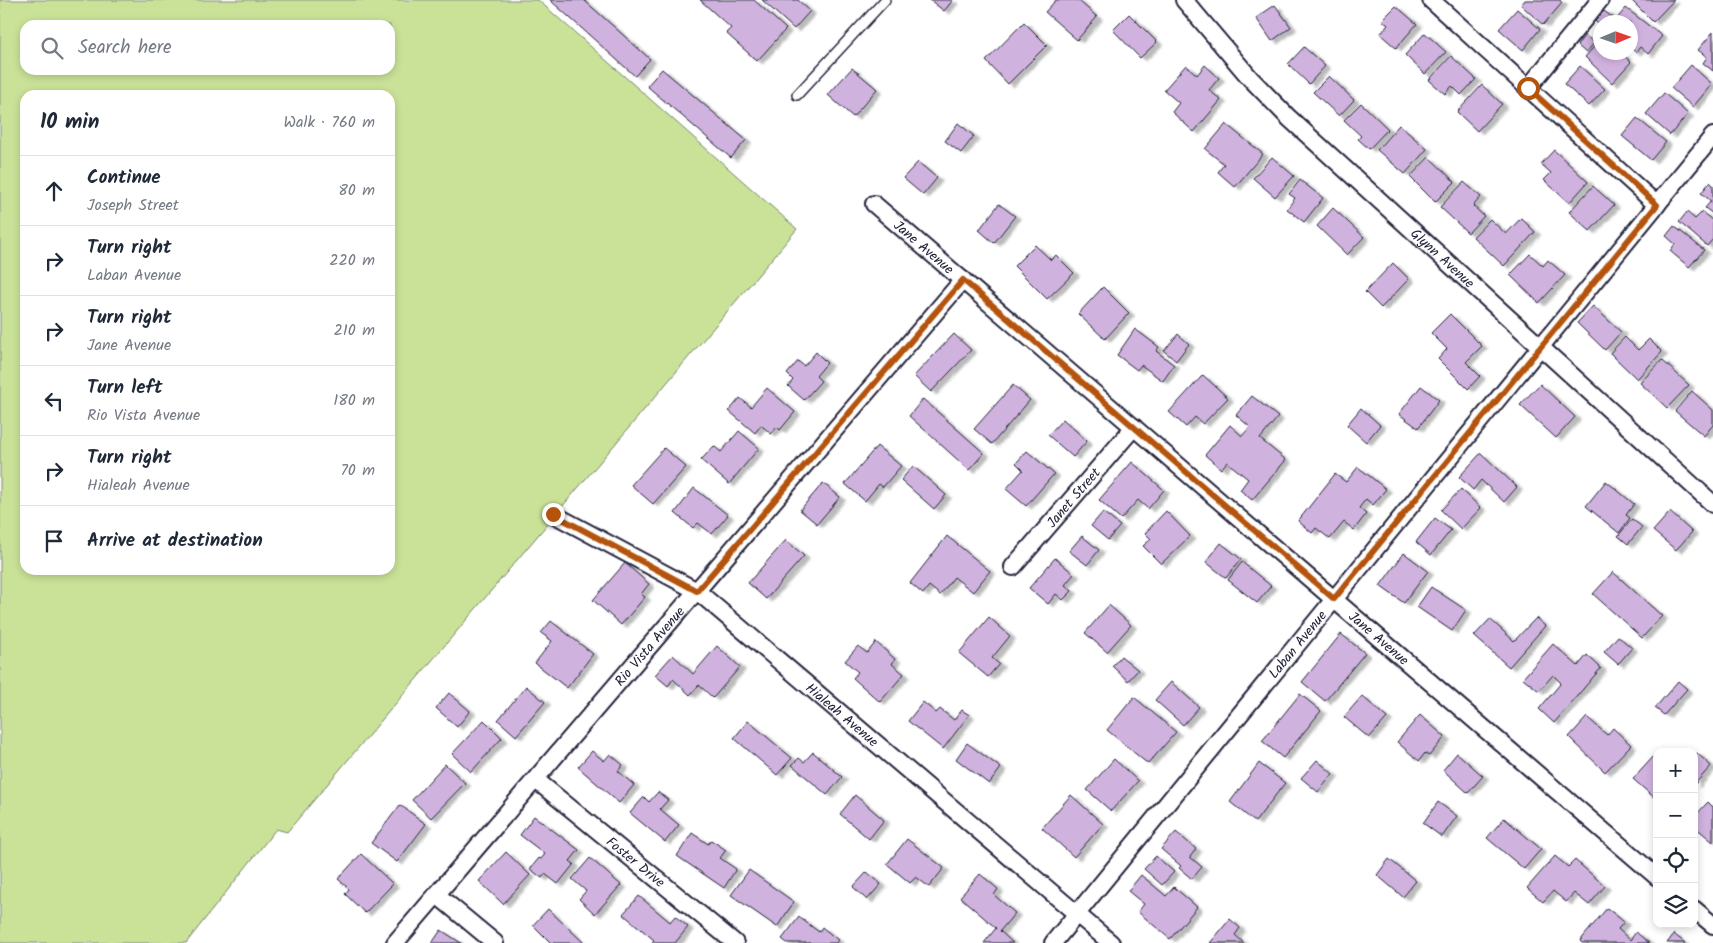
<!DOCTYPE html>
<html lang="en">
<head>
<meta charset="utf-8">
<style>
  :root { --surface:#fff; --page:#f2f2f3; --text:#1f2937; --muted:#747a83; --line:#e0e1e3 }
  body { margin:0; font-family:Kalam,sans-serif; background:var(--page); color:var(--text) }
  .controls { position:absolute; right:15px; bottom:15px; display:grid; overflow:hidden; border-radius:10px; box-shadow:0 2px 8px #0003 }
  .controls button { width:45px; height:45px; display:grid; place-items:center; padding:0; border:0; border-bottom:1px solid var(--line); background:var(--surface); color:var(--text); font:25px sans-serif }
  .compass { position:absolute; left:1593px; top:15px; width:45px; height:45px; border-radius:50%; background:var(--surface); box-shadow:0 2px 8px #0003; rotate:88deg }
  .stop { position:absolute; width:15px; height:15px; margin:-11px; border:4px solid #b45309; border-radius:50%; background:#fff }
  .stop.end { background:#b45309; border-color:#fff; box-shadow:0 1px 5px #0008 }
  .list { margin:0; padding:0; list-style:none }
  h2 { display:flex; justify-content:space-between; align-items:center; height:65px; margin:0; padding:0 20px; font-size:21px }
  h2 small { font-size:16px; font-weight:400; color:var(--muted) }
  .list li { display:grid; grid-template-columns:32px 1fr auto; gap:15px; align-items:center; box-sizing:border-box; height:70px; padding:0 20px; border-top:1px solid var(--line) }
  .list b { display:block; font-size:19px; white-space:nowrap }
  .list p { margin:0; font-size:16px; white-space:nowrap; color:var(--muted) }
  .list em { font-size:16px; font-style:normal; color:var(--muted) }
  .icon { flex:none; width:28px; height:28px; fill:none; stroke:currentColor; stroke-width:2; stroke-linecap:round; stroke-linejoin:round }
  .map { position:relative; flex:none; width:1713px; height:943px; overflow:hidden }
  .search { position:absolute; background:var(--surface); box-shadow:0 2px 8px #0003; left:20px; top:20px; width:375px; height:55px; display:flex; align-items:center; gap:12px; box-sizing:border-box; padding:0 18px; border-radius:15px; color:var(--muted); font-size:19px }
  .panel { position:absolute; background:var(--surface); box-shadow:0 2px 8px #0003; left:20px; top:90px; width:375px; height:485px; border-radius:15px }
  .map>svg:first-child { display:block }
  .green { fill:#cae298; stroke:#76826a; fill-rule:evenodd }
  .building { fill:#d0b2de; stroke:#22223b; filter:url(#shadow) }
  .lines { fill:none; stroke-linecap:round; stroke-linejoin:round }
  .lane-casing { stroke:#22223b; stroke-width:12 }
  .street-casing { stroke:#22223b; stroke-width:20 }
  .lane { stroke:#fff; stroke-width:9 }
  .street { stroke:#fff; stroke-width:16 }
  .route { stroke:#b45309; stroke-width:6 }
  .labels { text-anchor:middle; stroke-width:4.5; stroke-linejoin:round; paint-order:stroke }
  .street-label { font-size:14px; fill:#22223b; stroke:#fff }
</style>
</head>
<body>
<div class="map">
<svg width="1713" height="943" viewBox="0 0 1713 943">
  <defs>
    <filter id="shadow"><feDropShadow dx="5.5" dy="3" stdDeviation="1" flood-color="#0004"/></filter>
  </defs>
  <rect width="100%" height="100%" fill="#fff"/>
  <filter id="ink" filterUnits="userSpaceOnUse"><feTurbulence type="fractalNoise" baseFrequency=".02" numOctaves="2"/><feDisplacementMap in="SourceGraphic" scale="10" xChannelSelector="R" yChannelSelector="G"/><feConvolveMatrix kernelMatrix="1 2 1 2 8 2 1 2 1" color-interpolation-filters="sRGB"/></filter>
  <g filter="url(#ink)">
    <path class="green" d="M0,0H538L797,229L287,832L276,829L186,943H0ZM25,25H390V70H25ZM25,95H390V570H25Z"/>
    <path class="building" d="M550,0H584L650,59L635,76Z
      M700,0H754L786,29L757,61L726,33L731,28Z
      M762,0H798L810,11L794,29Z
      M930,0H953L944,11Z
      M1056,0H1078L1097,17L1077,40L1045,12Z
      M1525,0H1560L1562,3L1543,25L1521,5Z
      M1631,0H1674L1653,22Z
      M1275,5L1291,27L1272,41L1256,18Z
      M1396,6L1417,24L1396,48L1380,34L1388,25L1382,20Z
      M1626,8L1662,36L1648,54L1640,47L1636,52L1630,48V22H1614Z
      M1517,9L1540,29L1523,50L1499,29Z
      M1604,11L1614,18L1610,22H1600V26L1595,21Z
      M1129,14L1157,42L1140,58L1113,30Z
      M1024,22L1047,45L1008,84L986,61Z
      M1713,32V71L1703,63L1707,57L1698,50Z
      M1425,33L1446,52L1425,74L1405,55Z
      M1585,35L1594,43L1586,53L1577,45Z
      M1600,40V52H1620L1631,62L1612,83L1585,57Z
      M1304,47L1325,66L1309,84L1288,64Z
      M1451,56L1476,79L1461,95L1452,86L1445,94L1429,80Z
      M1186,65L1197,75L1205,65L1219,78L1209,90L1221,100L1194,132L1172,112L1179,103L1164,90Z
      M1691,65L1712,84L1693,107L1671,88Z
      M1580,66L1605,89L1589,106L1564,84Z
      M852,68L877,89L853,117L828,95Z
      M662,69L746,140L731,158L647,86Z
      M1329,76L1354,100L1339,116L1313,92Z
      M1482,85L1502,104L1477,131L1457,112Z
      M1664,93L1688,114L1670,135L1646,114Z
      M1361,103L1388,129L1369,149L1358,139L1361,136L1344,120Z
      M1637,118L1666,142L1651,160L1622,136Z
      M958,123L974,136L961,153L945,141Z
      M1226,124L1263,154L1235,187L1218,172L1224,164L1205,149Z
      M1399,125L1427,149L1405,174L1377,150Z
      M1554,150L1588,182L1569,203L1544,180L1551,173L1541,164Z
      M1272,157L1294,176L1275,197L1253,178Z
      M1429,157L1455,182L1435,202L1410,177Z
      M918,162L937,178L923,195L903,178Z
      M1300,180L1323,198L1304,222L1287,209L1295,198L1289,194Z
      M1464,182L1481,197L1473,206L1484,216L1468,233L1440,207Z
      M1710,182L1713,185V214L1705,208L1711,201L1701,193Z
      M1593,186L1614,205L1590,231L1569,212Z
      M999,204L1015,216L994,243L979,230Z
      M1333,208L1364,237L1347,255L1317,226Z
      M1687,212L1695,219L1702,212L1713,221V239L1707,246L1679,222Z
      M1521,218L1535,232L1504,266L1473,237L1490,219L1506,234Z
      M1674,226L1704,250L1689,267L1670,251L1675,244L1666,236Z
      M1035,245L1051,260L1056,255L1074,273L1047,299L1014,266Z
      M1530,254L1543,266L1548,260L1565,275L1539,303L1510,275Z
      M1393,263L1409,279L1381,308L1365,292Z
      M1103,287L1129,313L1105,339L1078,314Z
      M1593,306L1621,332L1605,350L1577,323Z
      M1450,314L1482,346L1466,362L1480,376L1468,389L1438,359L1447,349L1431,333Z
      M1135,329L1159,347L1156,351L1174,365L1163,381L1141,365L1137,370L1117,355Z
      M954,334L971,350L931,392L914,376Z
      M1178,334L1189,344L1176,361L1164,351Z
      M1625,337L1638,350L1649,339L1662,352L1637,379L1610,353Z
      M816,352L827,363L816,376L821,381L804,400L788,386L793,380L787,374L798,361L804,366Z
      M1662,360L1689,385L1667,408L1640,383Z
      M1203,375L1228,398L1203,424L1195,417L1186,427L1169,412Z
      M1540,384L1575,417L1556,438L1520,405Z
      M1013,385L1030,400L992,444L974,429Z
      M1421,386L1439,400L1418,428L1399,414Z
      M767,388L795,412L780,430L777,427L771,434L761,425L755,433L729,411L740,398L751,407Z
      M1692,391L1713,410V425L1704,436L1675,411Z
      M1252,396L1278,417L1260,439L1286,460L1252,500L1240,490L1248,479L1227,462L1221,469L1205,455L1230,425L1242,436L1250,427L1236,415Z
      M923,399L984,453L969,470L909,416Z
      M1361,408L1380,425L1366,442L1347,425Z
      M1063,419L1087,441L1073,457L1048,435Z
      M739,431L759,448L729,484L701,460L714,446L721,452Z
      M877,446L901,466L883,487L879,484L865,501L845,484Z
      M664,448L686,467L653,504L631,485Z
      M1027,451L1054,474L1026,506L1006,489L1023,470L1016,463Z
      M1481,453L1517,487L1504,502L1481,480L1473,490L1459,477Z
      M1132,462L1164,490L1148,509L1138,500L1121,519L1099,500Z
      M913,466L946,495L934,509L901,480Z
      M1358,467L1386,489L1373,505L1366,499L1359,508L1366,514L1354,530L1344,522L1330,539L1316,528L1312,533L1298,521L1335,474L1346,482Z
      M1606,481L1634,504L1626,515L1630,518L1619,533L1586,506Z
      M823,483L840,497L817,524L800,510Z
      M694,488L728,515L712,534L698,523L693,528L675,513Z
      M1461,489L1481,508L1461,529L1441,510Z
      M1166,511L1190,536L1161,564L1143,546L1151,539L1145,533Z
      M1103,512L1120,526L1108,540L1091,526Z
      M1670,512L1692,532L1676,550L1653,531Z
      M1435,518L1451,530L1431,555L1416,542Z
      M1632,519L1642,527L1628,544L1618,536Z
      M947,536L990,571L973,592L954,577L940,595L929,586L923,594L910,583Z
      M1082,536L1099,550L1087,565L1069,551Z
      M786,540L804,556L766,599L748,583Z
      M1221,543L1241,559L1226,578L1206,562Z
      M1404,553L1428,571L1404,603L1380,586Z
      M1055,558L1074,574L1065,585L1072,591L1063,600L1056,594L1048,604L1029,588Z
      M1242,562L1271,586L1257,603L1228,580Z
      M625,563L649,584L641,594L645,597L621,625L593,600Z
      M1613,572L1662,616L1642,638L1593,594Z
      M1431,587L1466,610L1452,631L1417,607Z
      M1109,605L1131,625L1107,652L1085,633Z
      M989,617L1010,636L992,658L999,664L988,677L959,653Z
      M1536,618L1545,626L1509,667L1474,636L1490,619L1514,641Z
      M551,621L593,654L567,688L535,663L552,641L541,633Z
      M1341,634L1365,653L1325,701L1302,682Z
      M1618,636L1632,648L1618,664L1604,652Z
      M876,642L895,659L892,664L904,674L880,702L853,678L858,672L845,661L858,646L867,653Z
      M1553,644L1578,666L1587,655L1601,668L1554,723L1539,709L1561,683L1553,675L1539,691L1523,678Z
      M717,646L740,667L713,698L699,685L690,695L673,679L668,686L655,675L673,655L693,674Z
      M1121,656L1138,670L1128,681L1112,666Z
      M1678,681L1687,689L1664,715L1655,708Z
      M1171,682L1199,707L1183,725L1155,700Z
      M526,686L545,702L516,736L498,720Z
      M449,693L470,711L457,727L436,708Z
      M1300,694L1321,711L1283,758L1262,741Z
      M1362,696L1387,718L1369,738L1344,717Z
      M1134,697L1176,732L1148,764L1107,730Z
      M923,702L936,713L940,709L954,720L962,710L969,715L943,749L908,721Z
      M1420,715L1445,737L1429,756L1425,753L1419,761L1397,742Z
      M1587,717L1607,735L1613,728L1631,745L1605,772L1569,737Z
      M484,720L502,738L471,772L452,754Z
      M748,721L792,758L777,775L734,738Z
      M967,743L1001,768L989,784L956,759Z
      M592,751L604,761L610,754L623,765L618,771L634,785L619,803L578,767Z
      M813,752L842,777L827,795L792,765L799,758L804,762Z
      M1457,753L1483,776L1468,793L1443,770Z
      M1697,753L1711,766L1694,785V757Z
      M1655,755L1657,757V800L1633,779Z
      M1114,759L1138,781L1111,811L1087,790Z
      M1317,760L1333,774L1318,792L1301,778Z
      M1259,763L1285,783L1255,822L1230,802Z
      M445,764L465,783L431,818L412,800Z
      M658,792L668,800L660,809L679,825L665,842L630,813L644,797L649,802Z
      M855,795L884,820L869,839L840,814Z
      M1071,795L1103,824L1074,857L1042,828Z
      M1438,802L1457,816L1442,837L1423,823Z
      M1708,802L1713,807V842L1694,826V817Z
      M400,805L426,824L397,862L371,843Z
      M534,816L579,850L570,861L574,864L558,884L545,874L542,878L530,869L539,858L541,859L545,854L520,835Z
      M1504,818L1541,849L1524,869L1487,838Z
      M1176,832L1196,849L1190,857L1202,867L1192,879L1179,868L1181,866L1161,849Z
      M692,833L708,844L711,840L726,850L720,858L736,869L724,888L677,856Z
      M907,839L944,868L929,887L916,877L910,883L887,864Z
      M506,852L530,875L503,904L479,881Z
      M361,854L393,884L365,913L345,894L349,889L338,879Z
      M1156,856L1174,872L1162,885L1144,869Z
      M1555,856L1568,867L1575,860L1605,886L1589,905L1574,893L1566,902L1553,891L1543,902L1527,888Z
      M590,858L621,885L595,914L579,899L586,891L572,879Z
      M1389,859L1416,881L1403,897L1377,875Z
      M749,870L794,902L777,927L731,895Z
      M867,872L881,884L867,900L853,887Z
      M980,874L998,889L994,895L1015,913L1000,931L1013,943H984L996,928L960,897Z
      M1141,875L1166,896L1174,887L1197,907L1170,939L1138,912L1144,904L1128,891Z
      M639,896L670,922L675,916L688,927L675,943H651L654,940L623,914Z
      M1607,908L1624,922L1618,929L1630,940L1636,932L1649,943H1582L1580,941Z
      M548,909L584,943H551L533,925Z
      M799,917L819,932L822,927L838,940L836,943H787L782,939Z
      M1230,919L1240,928L1235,935L1244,943H1210Z
      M441,930L461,943H432Z
      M1674,934L1685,943H1667Z"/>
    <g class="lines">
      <defs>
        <path id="lane" d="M797,95L885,0"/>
        <g id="street">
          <path id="s1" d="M1184,0L1250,78L1289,118L1713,504"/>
          <path d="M1431,0L1657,205"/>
          <path d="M1528,88L1600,0"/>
          <path id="s2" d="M874,204L1657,877"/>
          <path id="s3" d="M553,514L697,591L1111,943"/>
          <path id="s4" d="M1013,567L1134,427"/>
          <path id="s5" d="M536,780L735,943"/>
          <path d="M437,895L495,943"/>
          <path d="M1694,909L1713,925"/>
          <path id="s6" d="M395,943L963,280"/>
          <path id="s7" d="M1053,943L1713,136"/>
        </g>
      </defs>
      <use href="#lane" class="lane-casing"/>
      <use href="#street" class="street-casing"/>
      <use href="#lane" class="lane"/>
      <use href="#street" class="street"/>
    </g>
  </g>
  <g class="lines" filter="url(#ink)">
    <path class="route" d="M553,514L697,591L963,280L1334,599L1657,205L1528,88"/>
  </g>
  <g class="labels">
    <g class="street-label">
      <text dy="5" stroke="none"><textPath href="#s2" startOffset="66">Jane Avenue</textPath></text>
      <text dy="5" stroke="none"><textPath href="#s1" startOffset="366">Glynn Avenue</textPath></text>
      <text dy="5" stroke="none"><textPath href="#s4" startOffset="92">Janet Street</textPath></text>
      <text dy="5" stroke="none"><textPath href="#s2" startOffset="666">Jane Avenue</textPath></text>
      <text dy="5" stroke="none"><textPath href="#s7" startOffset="386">Laban Avenue</textPath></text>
      <text dy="5" stroke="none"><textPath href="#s6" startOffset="391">Rio Vista Avenue</textPath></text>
      <text dy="5" stroke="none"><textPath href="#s3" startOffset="354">Hialeah Avenue</textPath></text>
      <text dy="5" stroke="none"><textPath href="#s5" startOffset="129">Foster Drive</textPath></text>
    </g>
  </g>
</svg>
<div class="controls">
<button>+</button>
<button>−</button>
<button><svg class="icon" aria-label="locate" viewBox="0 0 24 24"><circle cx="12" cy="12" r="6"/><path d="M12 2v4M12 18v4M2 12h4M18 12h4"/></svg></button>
<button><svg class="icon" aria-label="layers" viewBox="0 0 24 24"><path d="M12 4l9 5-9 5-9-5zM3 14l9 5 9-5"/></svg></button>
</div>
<svg class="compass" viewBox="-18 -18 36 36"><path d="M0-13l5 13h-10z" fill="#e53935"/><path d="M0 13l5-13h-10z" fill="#747a83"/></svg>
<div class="stop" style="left:1528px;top:88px"></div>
<div class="stop end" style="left:553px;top:514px"></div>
<div class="search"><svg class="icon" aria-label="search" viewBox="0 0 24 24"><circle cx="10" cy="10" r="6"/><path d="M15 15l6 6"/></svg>Search here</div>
<section class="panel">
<h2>10 min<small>Walk · 760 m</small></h2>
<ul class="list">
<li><svg class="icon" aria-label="ahead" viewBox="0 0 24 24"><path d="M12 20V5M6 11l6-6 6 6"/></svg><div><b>Continue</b><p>Joseph Street</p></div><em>80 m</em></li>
<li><svg class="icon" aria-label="right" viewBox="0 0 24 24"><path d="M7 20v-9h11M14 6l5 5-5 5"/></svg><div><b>Turn right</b><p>Laban Avenue</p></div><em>220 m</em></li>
<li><svg class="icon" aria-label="right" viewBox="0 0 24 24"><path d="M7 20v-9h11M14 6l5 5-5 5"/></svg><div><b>Turn right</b><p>Jane Avenue</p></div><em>210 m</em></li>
<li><svg class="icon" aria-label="left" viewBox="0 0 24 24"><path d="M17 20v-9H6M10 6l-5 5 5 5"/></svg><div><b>Turn left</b><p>Rio Vista Avenue</p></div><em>180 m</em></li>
<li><svg class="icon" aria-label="right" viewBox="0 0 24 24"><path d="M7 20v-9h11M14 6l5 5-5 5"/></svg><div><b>Turn right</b><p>Hialeah Avenue</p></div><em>70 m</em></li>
<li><svg class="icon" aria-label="arrive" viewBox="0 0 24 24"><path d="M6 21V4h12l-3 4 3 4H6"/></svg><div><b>Arrive at destination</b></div></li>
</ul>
</section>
</div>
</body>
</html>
